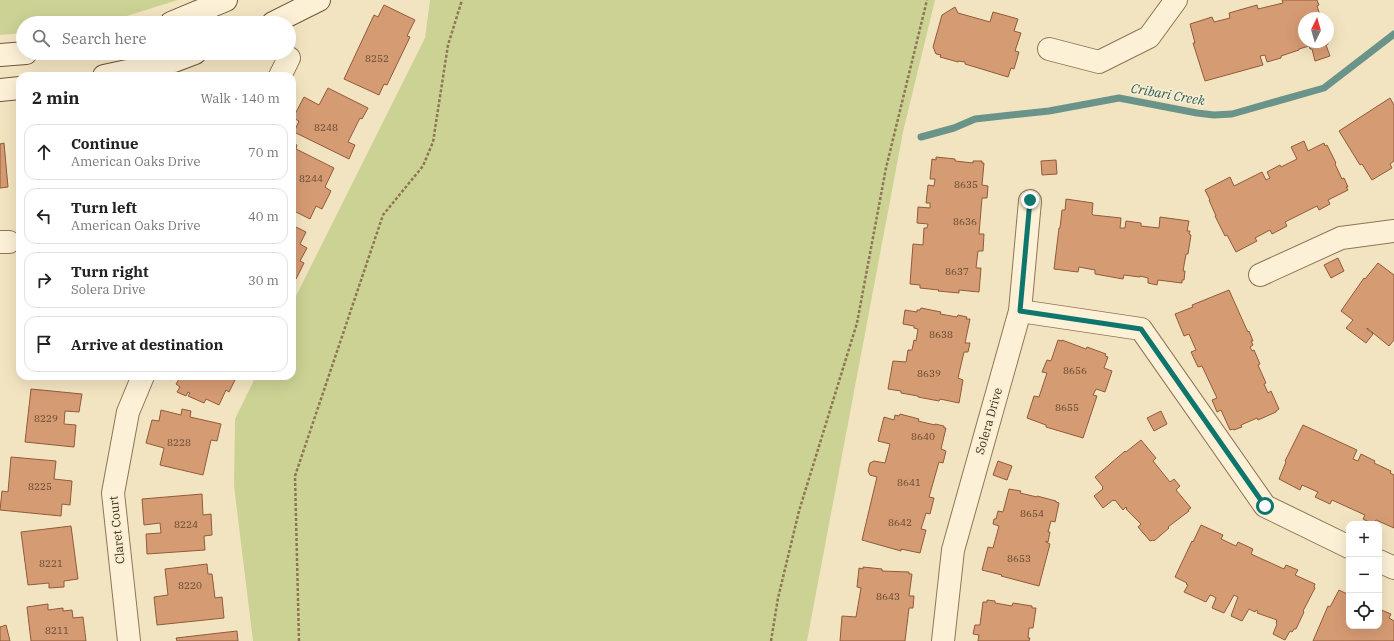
<!DOCTYPE html>
<html lang="en">
<head>
<meta charset="utf-8">
<style>
  :root { --surface:#fff; --page:#f6f6f6; --text:#222; --muted:#767676; --line:#e0e0e0 }
  body { margin:0; font-family:"IBM Plex Serif",serif; background:var(--page); color:var(--text) }
  .controls { position:absolute; right:12px; bottom:12px; display:grid; overflow:hidden; border-radius:8px; box-shadow:0 4px 16px #0002 }
  .controls button { width:36px; height:36px; display:grid; place-items:center; padding:0; border:0; border-bottom:1px solid var(--line); background:var(--surface); color:var(--text); font:20px sans-serif }
  .compass { position:absolute; left:1298px; top:12px; width:36px; height:36px; border-radius:50%; background:var(--surface); box-shadow:0 4px 16px #0002; rotate:5deg }
  .stop { position:absolute; width:12px; height:12px; margin:-9px; border:3px solid #0f766e; border-radius:50%; background:#fff }
  .stop.end { background:#0f766e; border-color:#fff; box-shadow:0 1px 4px #0008 }
  .list { margin:0; padding:0; list-style:none }
  h2 { display:flex; justify-content:space-between; align-items:center; height:52px; margin:0; padding:0 16px; font-size:17px }
  h2 small { font-size:13px; font-weight:400; color:var(--muted) }
  .list li { display:grid; grid-template-columns:26px 1fr auto; gap:12px; align-items:center; box-sizing:border-box; height:56px; margin:0 8px 8px; padding:0 8px; border:1px solid var(--line); border-radius:12px }
  .list b { display:block; font-size:15px; white-space:nowrap }
  .list p { margin:0; font-size:13px; white-space:nowrap; color:var(--muted) }
  .list em { font-size:13px; font-style:normal; color:var(--muted) }
  .icon { flex:none; width:22px; height:22px; fill:none; stroke:currentColor; stroke-width:2; stroke-linecap:round; stroke-linejoin:round }
  .map { position:relative; flex:none; width:1394px; height:641px; overflow:hidden }
  .search { position:absolute; background:var(--surface); box-shadow:0 4px 16px #0002; left:16px; top:16px; width:280px; height:44px; display:flex; align-items:center; gap:10px; box-sizing:border-box; padding:0 14px; border-radius:22px; color:var(--muted); font-size:15px }
  .panel { position:absolute; background:var(--surface); box-shadow:0 4px 16px #0002; left:16px; top:72px; width:280px; height:308px; border-radius:12px }
  .map>svg:first-child { display:block }
  .green { fill:#ccd294 }
  .lines { fill:none; stroke-linecap:round; stroke-linejoin:round }
  .stream { stroke:#6a9489; stroke-width:7 }
  .building { fill:#d59b73; stroke:#915b39 }
  .street-casing { stroke:#8f7456; stroke-width:24 }
  .secondary-casing { stroke:#715539; stroke-width:24 }
  .path { stroke:#8f7456; stroke-width:2.5; stroke-dasharray:3 2; stroke-linecap:butt }
  .street { stroke:#fcf1d6; stroke-width:22 }
  .secondary { stroke:#fcf1d6; stroke-width:22 }
  .route { stroke:#0f766e; stroke-width:5 }
  .labels { text-anchor:middle; stroke-width:3.5; stroke-linejoin:round; paint-order:stroke }
  .number-label { font-size:10px; fill:#634832 }
  .street-label { font-size:12px; fill:#3d2c1c; stroke:#f9eed2 }
  .water-label { font-size:13px; font-style:italic; fill:#2a5e5b; stroke:#f9eed2 }
</style>
</head>
<body>
<div class="map">
<svg width="1394" height="641" viewBox="0 0 1394 641">
  <rect width="100%" height="100%" fill="#f3e4c1"/>
  <path class="green" d="M0,0H178L104,23H23V33L0,35Z
    M430,0H935L903,132L807,641H253L234,486L235,419L256,376H292V304L425,38Z"/>
  <g class="lines">
    <path class="stream" d="M921,137L954,128L975,119L1049,111L1119,98L1197,113L1214,115L1232,114L1324,88L1394,34"/>
  </g>
  <path class="building" d="M1282,0H1317L1319,5L1317,6L1321,18H1304V42H1328V44L1326,45L1330,56L1315,61L1312,49H1310L1309,46L1299,49V50L1281,56V58L1267,62L1265,55L1260,56L1263,65L1205,81L1193,43H1195L1190,24L1212,17L1214,22L1230,18L1229,13L1257,5L1258,9L1283,3Z
    M384,5L415,20L407,36L410,37L387,85L384,84L379,95L344,79L374,15L378,17Z
    M955,7L958,13L990,22L993,12L1018,19L1014,31L1021,33L1015,51L1019,52L1014,69L1011,68L1008,77L965,64V62L958,61V62L940,57L941,55L936,54L933,47L942,15Z
    M328,88L368,108L362,119L360,118L348,142L355,145L349,159L294,132L299,121L293,118L304,97L319,105Z
    M1390,98L1394,105V161L1390,164L1392,168L1372,180L1362,164L1360,165L1339,131Z
    M1304,141L1308,151L1324,143L1325,146L1327,145L1336,163L1335,164L1342,179L1344,178L1348,187H1346L1348,190L1328,200L1330,204L1319,210L1317,206L1285,222L1287,226L1272,234L1270,230L1255,238L1257,241L1236,252L1227,235L1225,236L1215,216H1216L1209,200H1210L1205,190L1230,177L1234,186L1262,172L1266,180L1270,178L1267,172L1280,165L1281,167L1297,159L1291,147Z
    M4,143L8,187L0,188V144Z
    M292,143L297,145L296,149L334,168L325,187L331,191L322,209L316,206L310,219L292,210Z
    M936,157L955,159V161L973,163V161H982V163H984L982,185L988,186L987,198H982L979,234H984L983,251H978L976,268H981L979,292L959,290V293L938,291L939,290L920,288V285L910,284L913,244L923,245L924,228H927L928,224L917,223L918,207L930,208V203H926L928,185L934,186L935,179H930L932,159L936,160Z
    M1056,160L1057,174L1042,175L1041,161Z
    M1066,199L1093,203L1092,214L1093,215L1121,218L1120,228H1125L1126,221L1141,223V226L1159,228L1160,217L1189,221L1187,231H1190L1189,234L1191,235L1188,254H1186L1183,271H1185L1184,280H1182V283L1158,280L1157,285L1148,283V278L1140,276V277L1124,275L1123,279L1095,274V270L1079,267L1078,272L1054,269L1059,228H1060L1062,210H1065Z
    M292,225L306,232L300,244L307,248L300,261L304,263L296,279L292,277Z
    M1338,258L1344,271L1331,278L1324,265Z
    M1378,263L1394,275V340L1389,346L1367,328V329L1373,334L1366,343L1346,328L1353,320L1341,311L1364,278L1365,279Z
    M1229,290L1246,328L1248,332L1249,331L1253,341H1251L1253,345L1250,347L1252,351L1254,350L1260,364L1258,365L1266,383L1264,384L1268,393L1271,391L1279,409L1276,411V412L1258,420L1257,418L1241,425L1242,427L1234,430L1233,429L1230,430L1221,410L1217,412L1212,400L1217,398L1202,366L1198,367L1191,352L1196,350L1189,334L1184,336L1175,314L1193,307L1192,305Z
    M921,308L941,312L940,314L957,317L958,315L967,317L966,319H970L965,343H970L968,352H964L958,378L963,380L959,403L940,399L939,401L918,397V396L901,393V391L888,389L893,361L906,362L908,350H912L914,340L916,341L918,329L914,328V326L903,324L905,310L917,312V310H920Z
    M1058,340L1062,341V340L1086,349L1087,347L1106,354L1105,356L1108,357L1104,368L1112,371L1105,392L1096,389L1093,395L1097,396L1083,438L1046,427V425L1027,418L1034,396L1039,397L1047,373L1042,372L1047,360L1051,361Z
    M181,376H237L229,392L226,390L219,405L206,399L204,403L188,396L190,393L188,392L186,396L177,392L180,387L176,384Z
    M31,389L82,394L79,412L65,411L64,424L76,425L74,447L25,442Z
    M182,409L191,411L190,417L221,424L217,441L211,440L203,475L160,465L164,448L146,443L152,420L159,421L161,410L181,415Z
    M1161,411L1167,424L1154,431L1147,418Z
    M900,414L919,419L918,421L935,425V424L944,426V428H946L941,449L946,451L943,463L939,462L929,497L934,498L930,514L926,513L921,529L926,530L920,553L901,549V551L862,540L877,477L870,475L868,471L870,463L874,461L885,463L890,444L878,441L884,417L894,420L895,415L899,416Z
    M1303,425L1357,450L1353,459L1358,461L1361,454L1375,461L1374,463L1391,471L1390,473L1394,475V528L1376,520L1373,524L1363,519L1365,515L1332,500L1330,504L1315,497L1318,492L1302,485L1300,490L1279,479L1286,462L1285,461Z
    M1141,440L1156,458L1153,461L1170,482L1174,479L1180,486L1176,490L1191,508L1188,510L1189,511L1168,527L1169,528L1154,541L1153,540L1150,541L1138,527L1141,524L1126,509L1127,508L1126,507L1123,510L1115,500L1114,501L1113,500L1103,508L1094,496L1103,489L1102,488L1103,487L1095,477L1125,451L1126,452Z
    M11,457L56,461L54,479L72,481L70,505L62,504L61,516L0,510L2,491L8,492Z
    M998,461L1012,466L1007,480L993,475Z
    M1009,489L1021,491L1020,493L1037,497V496L1056,501V502L1059,503L1055,522L1051,521L1048,532H1050L1048,542L1046,541V542L1050,544L1039,586L1001,576L1002,575L982,570L988,547L993,548L999,526L993,524L994,519H996L998,511L1003,512Z
    M202,494L203,515L211,514L212,535L204,536L205,550L147,554L146,534L161,533L160,523L144,525L142,499Z
    M1201,525L1223,535L1221,539L1236,546L1238,542L1253,549L1251,554L1284,569L1286,565L1298,570L1295,575L1315,584L1314,587L1315,588L1303,611L1304,612L1296,629H1294L1292,632L1290,631L1285,640L1273,634L1277,624L1276,623L1277,620L1257,613L1258,611L1256,610L1255,612L1249,609L1242,621L1231,616L1238,597L1234,595L1224,613L1212,608L1216,598L1213,596L1210,595L1206,602L1184,592L1188,585L1186,584L1187,583L1175,577L1192,541L1193,542Z
    M71,526L78,579L64,581V587L49,588V583L28,585L21,532Z
    M207,564L208,574H212L215,598L222,597L224,618L157,625L154,597L168,595L165,569Z
    M863,567L882,569V571L909,572V574H912L909,596H914L913,608H909L905,641H840L842,616L856,617L861,588L857,587L859,568L863,569Z
    M1339,590L1349,595V626H1379V609L1391,614L1389,618L1394,621V641H1313L1328,606L1330,607Z
    M987,600L995,601V603L1012,606L1013,603L1032,606V608H1036L1033,628H1029L1028,638H1030L1029,641H978L979,635L973,634L975,625H980L983,602H987Z
    M48,604V610L63,608V611L72,610L73,618L83,617L86,641H31L27,607Z
    M6,625L10,641H0V627Z
    M237,631L238,641H177L176,638Z"/>
  <g class="lines">
    <defs>
      <path id="street" d="M1049,49L1099,62L1149,37L1176,0
        M280,76L289,58
        M0,242H9
        M1260,275L1341,238L1394,231
        M1020,311L1141,329L1265,506L1349,547
        M1379,561L1394,568
        M129,641L113,493L128,412L143,376
        M943,641L953,550L1020,311L1030,201"/>
      <path id="secondary" d="M171,23L226,0
        M273,23L319,0
        M0,55L26,53
        M104,76L174,61L195,53
        M0,90L20,88"/>
    </defs>
    <use href="#street" class="street-casing"/>
    <use href="#secondary" class="secondary-casing"/>
    <path class="path" d="M299,641L295,476L383,215L423,166L433,142L448,45L462,0
      M771,641L778,598L799,511L857,323L886,168L927,0"/>
    <use href="#street" class="street"/>
    <use href="#secondary" class="secondary"/>
  </g>
  <g class="lines">
    <path class="route" d="M1030,200L1020,311L1141,329L1265,506"/>
  </g>
  <g class="labels">
    <g class="number-label">
      <text x="377" y="62">8252</text>
      <text x="326" y="131">8248</text>
      <text x="311" y="182">8244</text>
      <text x="966" y="188">8635</text>
      <text x="965" y="225">8636</text>
      <text x="957" y="275">8637</text>
      <text x="941" y="338">8638</text>
      <text x="1075" y="374">8656</text>
      <text x="929" y="377">8639</text>
      <text x="1067" y="411">8655</text>
      <text x="46" y="422">8229</text>
      <text x="923" y="440">8640</text>
      <text x="179" y="446">8228</text>
      <text x="909" y="486">8641</text>
      <text x="40" y="490">8225</text>
      <text x="1032" y="517">8654</text>
      <text x="900" y="526">8642</text>
      <text x="186" y="528">8224</text>
      <text x="1019" y="562">8653</text>
      <text x="51" y="567">8221</text>
      <text x="190" y="589">8220</text>
      <text x="888" y="600">8643</text>
      <text x="57" y="634">8211</text>
    </g>
    <g class="street-label">
      <text transform="translate(989 421) rotate(-74)" y="4">Solera Drive</text>
      <text transform="translate(117 530) rotate(-96)" y="4">Claret Court</text>
    </g>
    <g class="water-label">
      <text transform="translate(1168 94) rotate(10)" y="5">Cribari Creek</text>
    </g>
  </g>
</svg>
<div class="controls">
<button>+</button>
<button>−</button>
<button><svg class="icon" aria-label="locate" viewBox="0 0 24 24"><circle cx="12" cy="12" r="6"/><path d="M12 2v4M12 18v4M2 12h4M18 12h4"/></svg></button>
</div>
<svg class="compass" viewBox="-18 -18 36 36"><path d="M0-13l5 13h-10z" fill="#e53935"/><path d="M0 13l5-13h-10z" fill="#767676"/></svg>
<div class="stop" style="left:1265px;top:506px"></div>
<div class="stop end" style="left:1030px;top:200px"></div>
<div class="search"><svg class="icon" aria-label="search" viewBox="0 0 24 24"><circle cx="10" cy="10" r="6"/><path d="M15 15l6 6"/></svg>Search here</div>
<section class="panel">
<h2>2 min<small>Walk · 140 m</small></h2>
<ul class="list">
<li><svg class="icon" aria-label="ahead" viewBox="0 0 24 24"><path d="M12 20V5M6 11l6-6 6 6"/></svg><div><b>Continue</b><p>American Oaks Drive</p></div><em>70 m</em></li>
<li><svg class="icon" aria-label="left" viewBox="0 0 24 24"><path d="M17 20v-9H6M10 6l-5 5 5 5"/></svg><div><b>Turn left</b><p>American Oaks Drive</p></div><em>40 m</em></li>
<li><svg class="icon" aria-label="right" viewBox="0 0 24 24"><path d="M7 20v-9h11M14 6l5 5-5 5"/></svg><div><b>Turn right</b><p>Solera Drive</p></div><em>30 m</em></li>
<li><svg class="icon" aria-label="arrive" viewBox="0 0 24 24"><path d="M6 21V4h12l-3 4 3 4H6"/></svg><div><b>Arrive at destination</b></div></li>
</ul>
</section>
</div>
</body>
</html>
